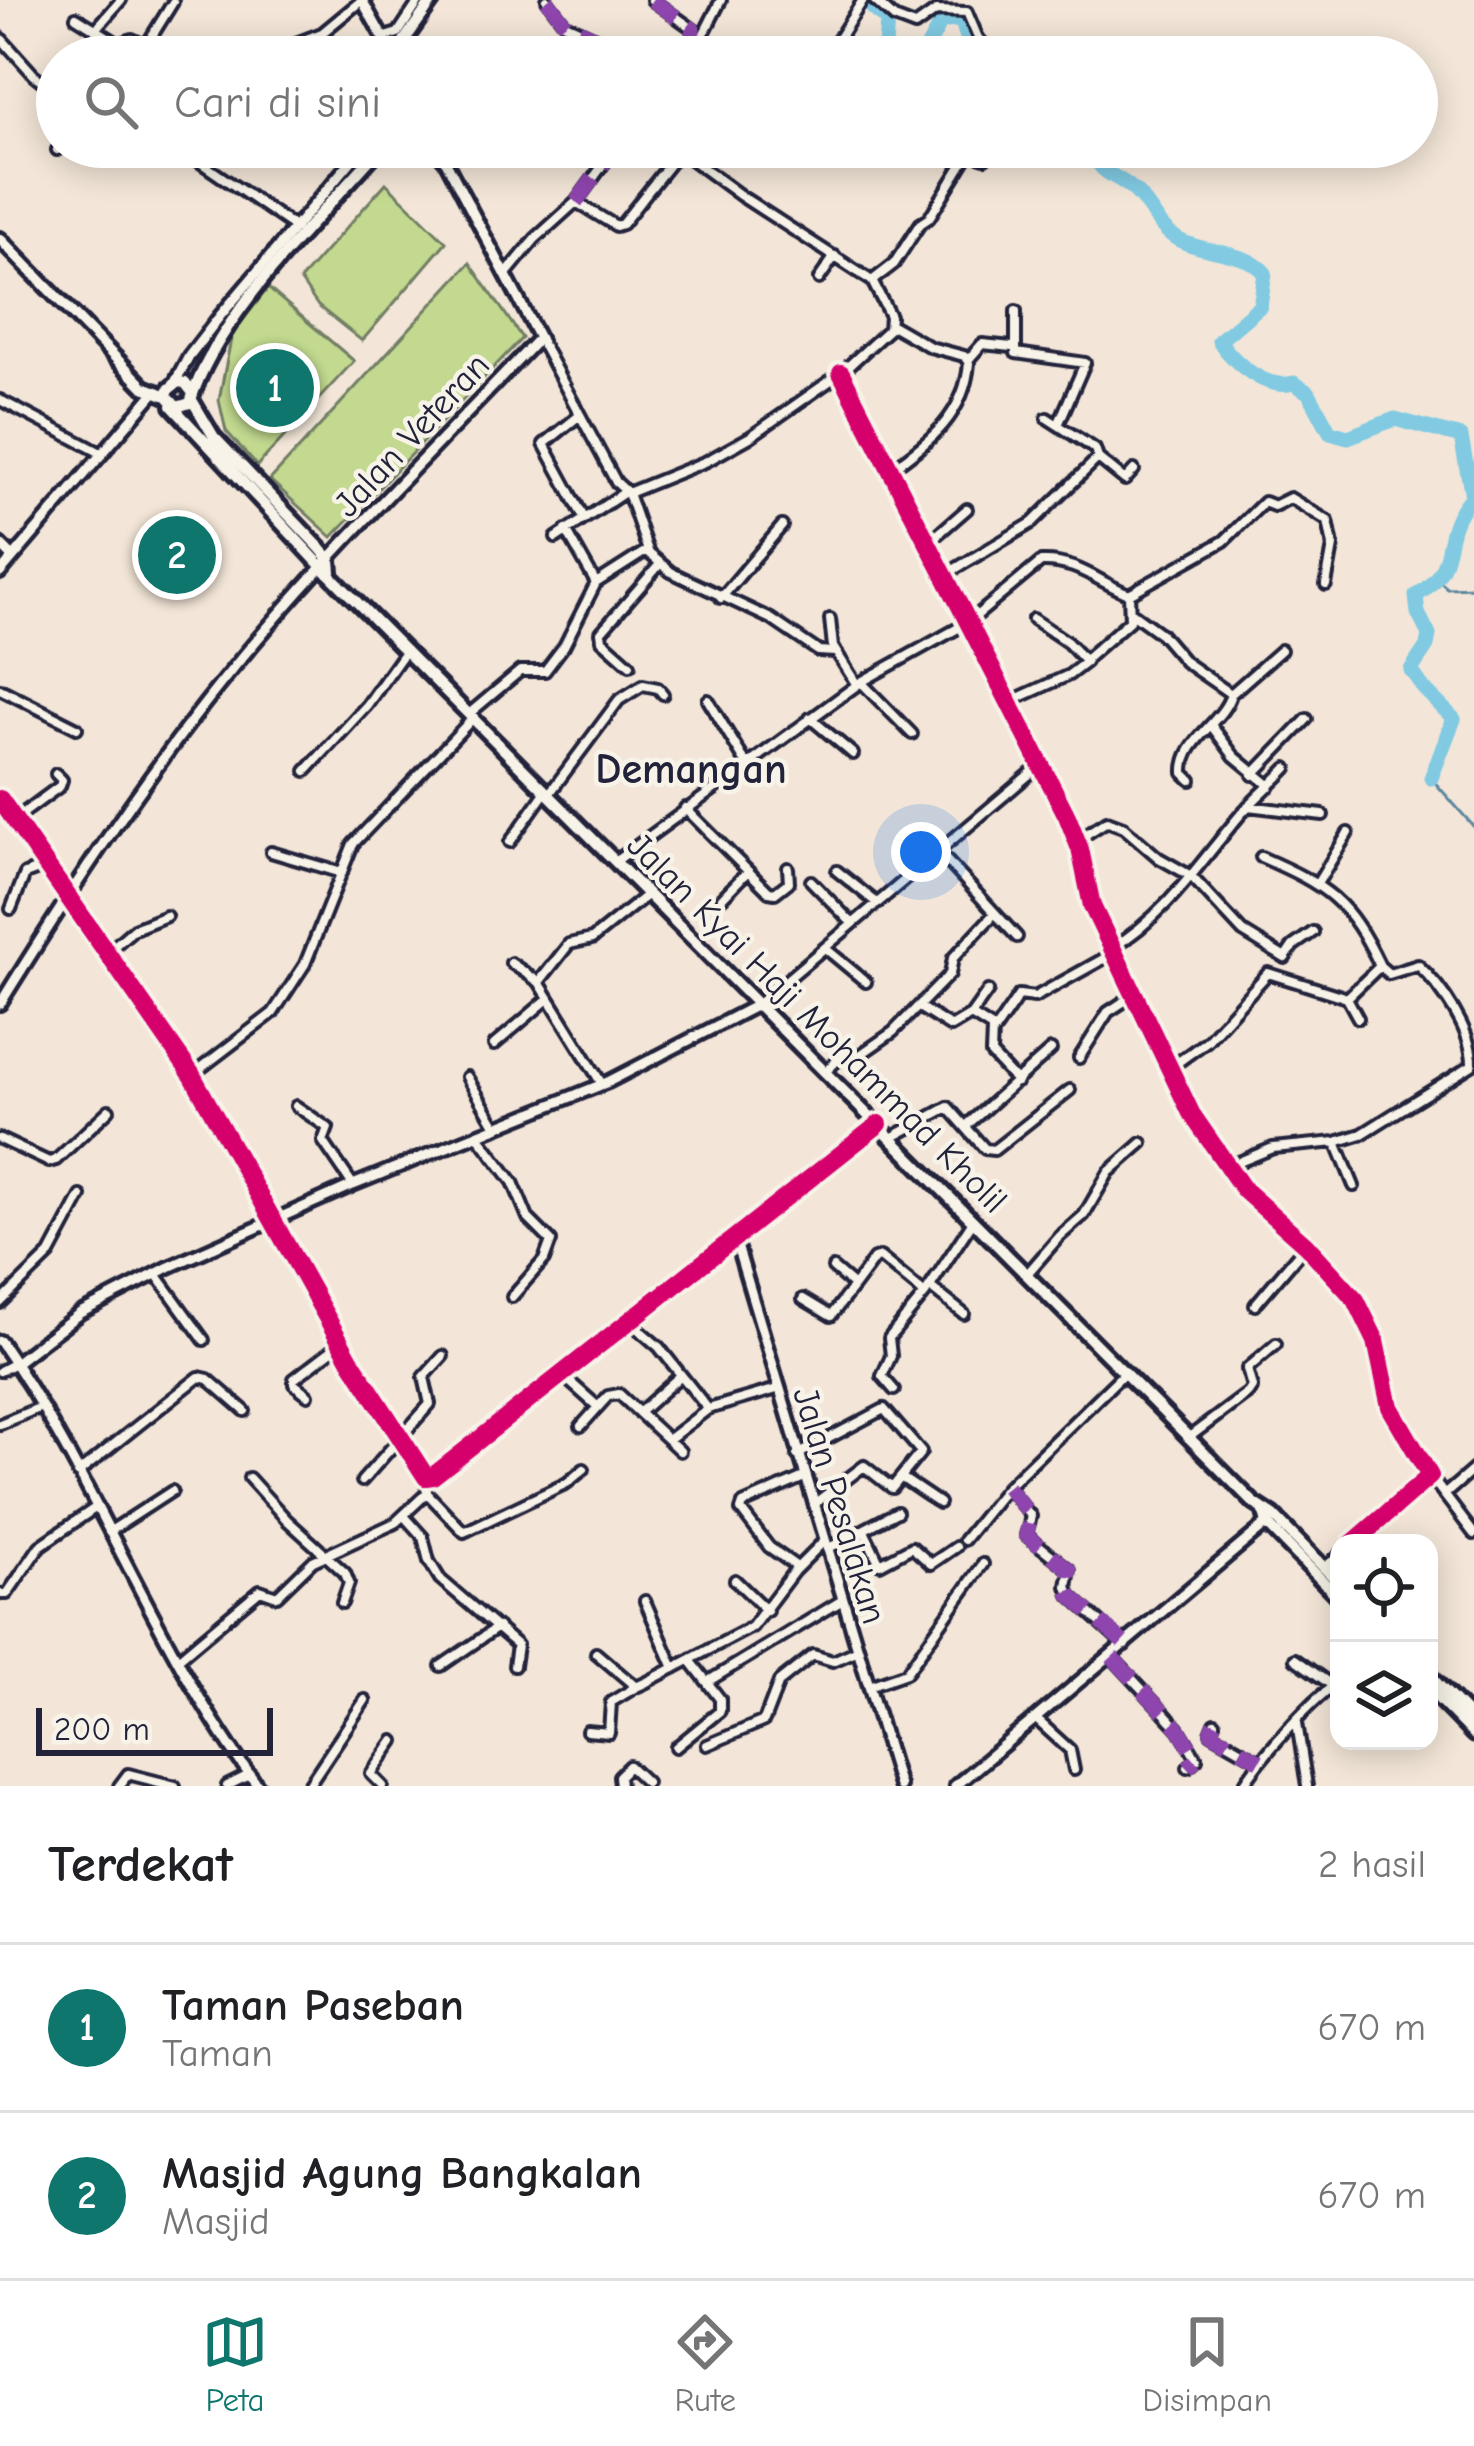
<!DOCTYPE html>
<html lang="id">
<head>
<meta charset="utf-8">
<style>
  :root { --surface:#fff; --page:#f2f2f2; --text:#202124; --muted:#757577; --line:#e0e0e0; --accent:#0f766e }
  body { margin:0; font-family:"Comic Neue",sans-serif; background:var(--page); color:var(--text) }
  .controls { position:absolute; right:36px; bottom:36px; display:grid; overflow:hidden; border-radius:24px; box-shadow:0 6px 30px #0003 }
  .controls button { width:108px; height:108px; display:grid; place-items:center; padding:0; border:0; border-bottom:3px solid var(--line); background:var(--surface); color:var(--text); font:60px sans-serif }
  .scale { position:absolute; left:36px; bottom:30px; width:237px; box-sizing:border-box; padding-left:12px; border:6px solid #22223b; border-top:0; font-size:33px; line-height:42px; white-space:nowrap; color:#22223b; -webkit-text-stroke:9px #f7f3e8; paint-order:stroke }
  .you { position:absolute; left:921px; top:852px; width:42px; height:42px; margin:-30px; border:9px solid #fff; border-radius:50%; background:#1a73e8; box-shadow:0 0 0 18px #1a73e833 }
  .badge { display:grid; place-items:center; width:78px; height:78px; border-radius:50%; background:var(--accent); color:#fff; font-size:39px; font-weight:700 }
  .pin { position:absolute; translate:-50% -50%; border:6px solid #fff; box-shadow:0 3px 12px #0006 }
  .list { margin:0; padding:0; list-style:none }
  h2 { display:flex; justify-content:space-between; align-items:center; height:156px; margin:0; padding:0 48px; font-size:51px }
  h2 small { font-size:39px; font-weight:400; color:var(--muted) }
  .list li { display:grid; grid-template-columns:78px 1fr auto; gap:36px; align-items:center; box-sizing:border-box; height:168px; padding:0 48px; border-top:3px solid var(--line) }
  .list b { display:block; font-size:45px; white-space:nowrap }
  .list p { margin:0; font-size:39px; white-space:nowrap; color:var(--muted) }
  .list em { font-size:39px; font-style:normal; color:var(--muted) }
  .icon { flex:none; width:66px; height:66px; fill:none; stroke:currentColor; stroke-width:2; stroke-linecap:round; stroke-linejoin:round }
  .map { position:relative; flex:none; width:1474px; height:1786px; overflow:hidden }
  .search { position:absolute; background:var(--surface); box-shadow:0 6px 30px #0003; left:36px; right:36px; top:36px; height:132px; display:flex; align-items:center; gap:30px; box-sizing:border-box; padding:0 42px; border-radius:66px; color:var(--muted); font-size:45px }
  .sheet { height:492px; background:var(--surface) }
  nav { display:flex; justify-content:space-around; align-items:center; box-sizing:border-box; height:168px; border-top:3px solid var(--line); background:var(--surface); font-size:33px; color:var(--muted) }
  nav a { display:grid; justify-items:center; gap:6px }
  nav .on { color:var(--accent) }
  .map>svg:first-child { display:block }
  .green { fill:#c2d98f; stroke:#727e65; stroke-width:3 }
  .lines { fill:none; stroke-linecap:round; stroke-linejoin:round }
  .stream { stroke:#5b879f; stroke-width:3 }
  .river { stroke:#81cae2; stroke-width:15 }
  .minor-casing { stroke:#22223b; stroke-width:16 }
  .tertiary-casing { stroke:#22223b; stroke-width:18 }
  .secondary-casing { stroke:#22223b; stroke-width:20 }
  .minor { stroke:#f7f3e8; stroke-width:8 }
  .tertiary { stroke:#f7f3e8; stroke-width:9 }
  .secondary { stroke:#f7f3e8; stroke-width:10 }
  .quiet { stroke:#8e44ad; stroke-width:15; stroke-dasharray:30 15; stroke-linecap:butt }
  .cycleway-casing { stroke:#f7f3e8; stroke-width:26 }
  .cycleway { stroke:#d6006c; stroke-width:18 }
  .labels { text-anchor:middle; stroke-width:9; stroke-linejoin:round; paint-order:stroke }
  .street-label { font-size:36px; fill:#22223b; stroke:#f7f3e8 }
  .quarter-label { font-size:42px; font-weight:bold; fill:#22223b; stroke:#f7f3e8 }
</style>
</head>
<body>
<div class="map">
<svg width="1474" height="1786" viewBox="0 0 1474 1786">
  <rect width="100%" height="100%" fill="#f3e6d8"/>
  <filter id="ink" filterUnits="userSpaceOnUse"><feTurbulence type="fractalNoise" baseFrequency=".00833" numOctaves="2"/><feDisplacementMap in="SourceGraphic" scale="24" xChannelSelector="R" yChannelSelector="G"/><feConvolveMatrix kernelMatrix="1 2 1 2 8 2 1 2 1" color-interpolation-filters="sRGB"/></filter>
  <g filter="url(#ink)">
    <path class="green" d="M386,183L446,242L362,341L318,306L300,280Z
      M470,263L522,338L332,537L270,480Z
      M268,288L354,361L257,466L226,431L219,400L232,334Z"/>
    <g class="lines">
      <path class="stream" d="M1439,581L1447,588L1474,587
        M1431,778L1474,827"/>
      <path class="river" d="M864,0L887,21L885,46L889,57
        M922,57L941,22L961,19L970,47L978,57
        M1094,147C1096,172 1111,173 1129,186C1150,201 1155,227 1179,240C1206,254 1245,250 1265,273L1260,306L1219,341C1235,363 1265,391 1294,383L1309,393L1330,432L1348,437L1395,419L1461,437L1472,496C1435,537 1464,564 1416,596L1418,613L1429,635L1427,646L1411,670L1424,689L1454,719L1431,778"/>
      <defs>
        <path id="minor" d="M547,0L565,24L596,38
          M652,0L693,29L692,41L681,57
          M874,0L894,18L915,26L936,11L967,12L978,38L995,57
          M76,17L119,44L132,39L170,57
          M95,30L121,0
          M0,37L34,75L57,92
          M385,37L398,33L420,0
          M296,43L322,33L362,0
          M147,44L173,2
          M113,57L119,44
          M692,57L721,0
          M827,57L863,0
          M178,147L296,228
          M57,150L59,147
          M207,163L218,147
          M576,202L616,147
          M506,274L535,239L576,202L616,226L622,224L680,151
          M819,279L835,256
          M872,281L894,264L920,224L929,218L969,153L985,158L991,147
          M1016,311V353L1085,363L1058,425
          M890,324L930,347L964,356L969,363C965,414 930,442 891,469
          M539,338L616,482L628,493L707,461L750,437L841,373L889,329L890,316L872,281L741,196L680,151L683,147
          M968,360L982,344L1012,347
          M841,373L1067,816L1080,849L1092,906L1191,1113L1244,1190L1306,1245L1356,1300L1376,1341L1390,1407L1430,1476L1353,1543
          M0,400L103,454
          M580,415L544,444L583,516
          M1047,418L1095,449L1098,458
          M628,493L648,551
          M566,530L596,583
          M556,538L625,492
          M929,542L967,509
          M945,575L1032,523L1098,458L1125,480L1134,470
          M721,598L782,526
          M1132,613L1161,634L1185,662L1231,694C1223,723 1182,740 1184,773L1191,780
          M830,619L833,647L857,685
          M1086,659L1130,620L1129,594
          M630,665L602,640L601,632L660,564
          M861,682L912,734
          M0,689L77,728
          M1231,694L1281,650
          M708,700L746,763
          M1007,703L1069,675L1086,662L1067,642L1033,619
          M470,713L520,671H545L564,646L596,583L646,551L671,572L771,619L818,651L835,652
          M810,718L853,754
          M1211,725L1234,756L1270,786
          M306,771L367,705L406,650
          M1253,775L1307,719
          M549,794L619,700L643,685L658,688L663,694
          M1248,806L1323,815
          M685,808L769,892L775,893L789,882L788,868
          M14,820L60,786L62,780L56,774
          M1077,840L1107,821L1123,827L1159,858L1191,876L1243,932L1285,958L1293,946L1313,932
          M510,842L546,791
          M938,851L1017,937
          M271,852L342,873
          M1261,857C1327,886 1349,900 1380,966
          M616,861L861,682L969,622L1041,562C1075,560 1099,582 1129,594L1224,541L1264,502L1274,506L1290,498L1328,521L1333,546L1326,585
          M837,871L877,903
          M811,881L852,923
          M1317,884L1348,833
          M722,898L748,871
          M11,909L25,874L46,866
          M825,948L866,982
          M1112,948C1167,915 1200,862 1241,814C1255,798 1272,784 1287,768
          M106,953L134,929L166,916
          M511,963L539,982
          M757,1005L1038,767
          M919,1007L951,1027L971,1015L988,991
          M971,1015L995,1030L1019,995L1035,997L1114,953
          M992,1030L991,1054L1017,1082
          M494,1045L549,998
          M1079,1058L1108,1012L1134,995
          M1170,1068L1207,1041L1268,973L1347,998L1358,1018
          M826,1071L844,1054L860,1055L893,1032L950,974L953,958L995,913
          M192,1075L273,1013L305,964L353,844L474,717
          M467,1077L497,1128
          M602,1084L539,982L569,944L592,939L648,894
          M296,1106L328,1128L323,1141L353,1185
          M966,1126L1051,1050
          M478,1136L513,1182L528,1218L551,1241L544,1260L512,1297
          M891,1138L948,1107L985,1149L994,1150L1070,1090
          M0,1139L49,1162L56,1160L109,1110
          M1336,1142L1354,1186
          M1227,1167L1273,1148L1336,1142L1362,1134L1472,1065C1473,1032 1442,987 1418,965L1389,974L1380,966L1347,998
          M833,1268L854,1286L874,1259L880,1257L925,1294
          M156,1274L204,1340
          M1027,1274L1059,1237L1084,1215L1109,1172L1142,1143
          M930,1287L964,1314
          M803,1299L831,1316L854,1286
          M0,1303L50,1254L81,1196
          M1255,1305L1306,1245
          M630,1322L659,1347L708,1409L777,1389
          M0,1371L15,1363
          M561,1374L597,1406
          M894,1390L882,1376L891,1356L889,1338L925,1294L973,1221
          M308,1395L294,1384V1379L341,1343
          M640,1412L679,1377
          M0,1424L41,1407
          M581,1426L608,1396L619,1394L680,1451
          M1188,1438L1248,1393L1252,1387L1247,1369L1276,1344
          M669,1439L708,1409
          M797,1455L884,1409L921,1452L892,1488L864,1466L814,1504
          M78,1473L199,1377L208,1379L245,1411
          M1430,1476L1474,1534
          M249,1478L287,1520L345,1573L349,1583L342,1603
          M902,1478L939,1503
          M362,1481L430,1404L424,1377L443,1356
          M1007,1487L1031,1516L1026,1535L1070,1570L1067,1586L1070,1595L1125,1645
          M427,1493L464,1532L567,1483L584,1469
          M1444,1495L1474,1469
          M405,1517L423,1537L429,1561L440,1579L517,1645L514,1666
          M864,1531L880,1564L912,1547L931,1564L956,1547
          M109,1532L172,1491
          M964,1540L1007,1487L1124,1373
          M827,1549L897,1512
          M797,1567L769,1547L741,1510L743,1504L804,1477
          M1324,1568L1339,1555
          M735,1580L767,1611
          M0,1594H7L40,1546L95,1508
          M645,1601L674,1668
          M596,1653L636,1687L645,1683L752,1627L794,1571L824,1541
          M1112,1657L1179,1729L1197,1759L1188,1767
          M179,1658L260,1590L277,1596L313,1561L395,1523L427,1493L426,1477
          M1295,1659L1333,1686
          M690,1660L707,1682L841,1601
          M441,1666L498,1627
          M869,1686L906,1673L983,1564
          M1036,1719L1070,1750L1074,1770
          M1215,1723L1211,1733L1260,1761
          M1297,1723L1307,1786
          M587,1731L609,1733L611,1702L636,1687
          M707,1745L764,1721L779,1682L813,1655L833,1661L856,1651
          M676,1747L720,1711V1699L707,1682
          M119,1786L128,1774L175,1786
          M227,1786L249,1775
          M308,1786L365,1700
          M383,1786L371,1774L394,1741
          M620,1786L619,1776L629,1766L646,1782
          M1243,1786C1258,1761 1314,1695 1339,1683"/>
        <path id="tertiary" d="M362,0L393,56
          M174,384L189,356L220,316L363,147
          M0,544L13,557
          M0,573L154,393
          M0,799L192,1075L351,1361L426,1477L433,1476L879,1124
          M0,1004C64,901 131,798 206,702C307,573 427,457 539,338L446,162L433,147
          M735,1239L899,1786
          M0,1341C98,1482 155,1649 258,1786
          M15,1363L80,1313L169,1267L353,1185L608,1082L757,1005
          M955,1786L1272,1519"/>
        <path id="secondary" d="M400,57L404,41L433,0
          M0,239L144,387L167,396
          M192,392L185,383L178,382L169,389L167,396L177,407L190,403C216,315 319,218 381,147
          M192,400L214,437L320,548L330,560L331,572
          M172,406L323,568L1254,1503L1274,1516L1339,1583
          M1264,1512L1267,1524L1339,1598
          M1429,1675L1474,1721
          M1429,1689L1474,1735"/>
      </defs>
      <use href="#minor" class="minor-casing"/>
      <use href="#tertiary" class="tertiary-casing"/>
      <use href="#secondary" class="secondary-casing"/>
      <use href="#minor" class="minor"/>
      <use href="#tertiary" class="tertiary"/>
      <use href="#secondary" class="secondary"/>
      <path class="quiet" d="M547,0L565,24L596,38
        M652,0L693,29L692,41L681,57
        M576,202L616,147
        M1007,1487L1031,1516L1026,1535L1070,1570L1067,1586L1070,1595L1126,1645
        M1112,1657L1179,1729L1197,1759L1188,1767
        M1215,1723L1211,1733L1260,1761"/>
      <defs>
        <path id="cycleway" d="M841,373L1067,816L1080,849L1092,906L1191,1113L1244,1190L1306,1245L1356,1300L1376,1341L1390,1407L1430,1476L1353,1543
          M0,799L192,1075L351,1361L426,1477L433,1476L879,1124"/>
      </defs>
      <use href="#cycleway" class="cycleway-casing"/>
      <use href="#cycleway" class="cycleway"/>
    </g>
  </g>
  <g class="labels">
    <g class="street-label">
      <text transform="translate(411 434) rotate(-47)" y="13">Jalan Veteran</text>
      <text transform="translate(818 1022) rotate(45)" y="13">Jalan Kyai Haji Mohammad Kholil</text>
      <text transform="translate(841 1505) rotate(73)" y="13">Jalan Pesalakan</text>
    </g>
    <g class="quarter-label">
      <text x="691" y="783">Demangan</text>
    </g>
  </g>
</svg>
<div class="controls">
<button><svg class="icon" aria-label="locate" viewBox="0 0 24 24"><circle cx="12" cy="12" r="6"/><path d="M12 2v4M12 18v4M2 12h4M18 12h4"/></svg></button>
<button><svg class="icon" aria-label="layers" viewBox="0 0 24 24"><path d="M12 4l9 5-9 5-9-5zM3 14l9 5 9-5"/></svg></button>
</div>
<div class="scale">200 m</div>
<div class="you"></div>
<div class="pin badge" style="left:275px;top:388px">1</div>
<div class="pin badge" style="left:177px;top:555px">2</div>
<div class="search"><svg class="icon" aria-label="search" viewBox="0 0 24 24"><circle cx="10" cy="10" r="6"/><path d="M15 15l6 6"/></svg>Cari di sini</div>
</div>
<section class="sheet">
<h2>Terdekat<small>2 hasil</small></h2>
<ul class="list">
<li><span class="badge">1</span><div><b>Taman Paseban</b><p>Taman</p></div><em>670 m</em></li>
<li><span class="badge">2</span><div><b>Masjid Agung Bangkalan</b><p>Masjid</p></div><em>670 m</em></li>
</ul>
</section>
<nav>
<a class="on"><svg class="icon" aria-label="map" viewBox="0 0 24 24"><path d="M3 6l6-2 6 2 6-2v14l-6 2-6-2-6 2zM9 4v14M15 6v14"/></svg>Peta</a>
<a><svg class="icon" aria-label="directions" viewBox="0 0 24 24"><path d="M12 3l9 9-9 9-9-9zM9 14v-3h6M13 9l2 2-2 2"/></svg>Rute</a>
<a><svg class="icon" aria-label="saved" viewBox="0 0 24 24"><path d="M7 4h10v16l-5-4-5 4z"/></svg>Disimpan</a>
</nav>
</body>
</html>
